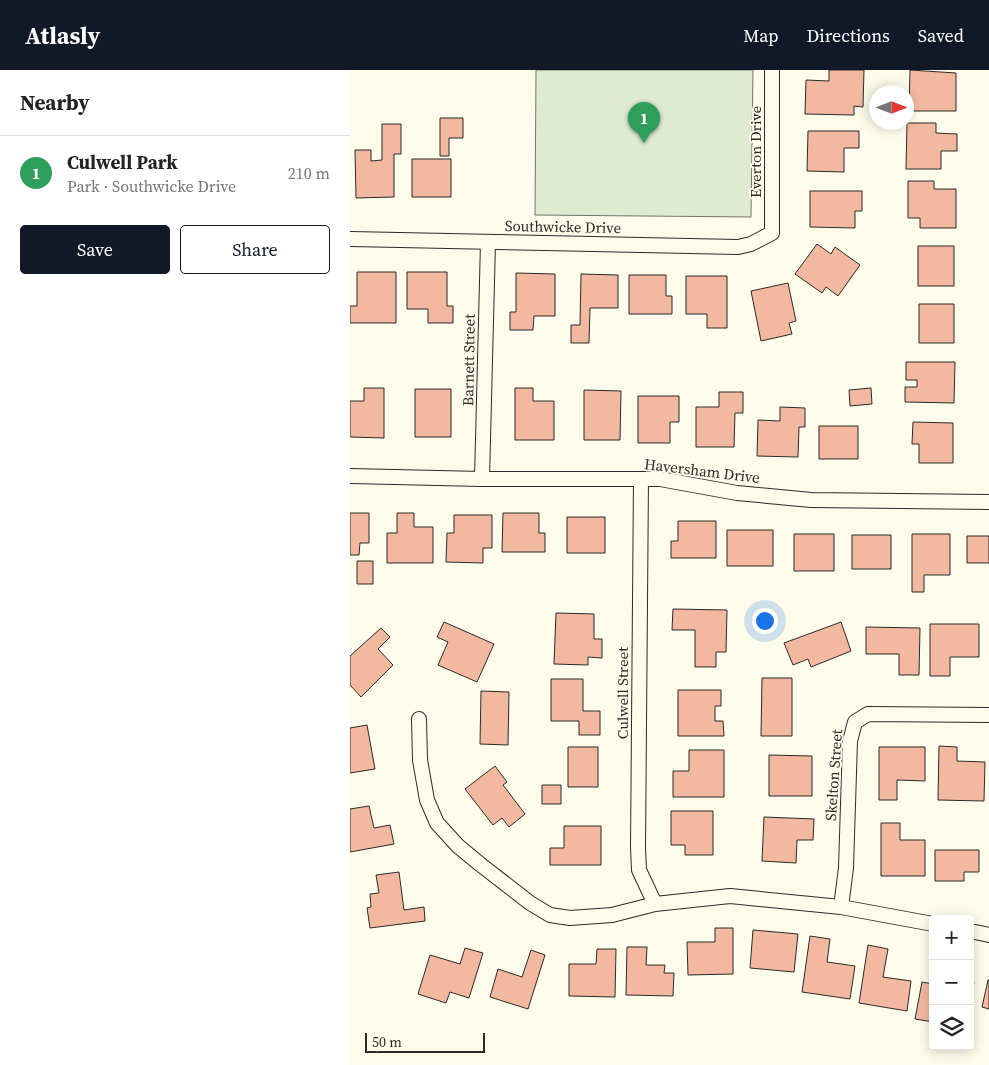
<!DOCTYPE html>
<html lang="en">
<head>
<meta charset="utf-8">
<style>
  :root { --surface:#fff; --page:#f6f6f6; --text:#222; --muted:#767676; --line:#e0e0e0; --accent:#111827 }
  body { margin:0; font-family:"Source Serif 4",serif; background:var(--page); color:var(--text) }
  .controls { position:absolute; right:15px; bottom:15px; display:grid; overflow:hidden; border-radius:5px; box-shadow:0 2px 12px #0003 }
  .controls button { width:45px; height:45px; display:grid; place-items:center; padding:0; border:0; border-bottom:1px solid var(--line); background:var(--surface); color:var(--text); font:25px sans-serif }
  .compass { position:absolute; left:519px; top:15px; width:45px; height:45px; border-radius:50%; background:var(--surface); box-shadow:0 2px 12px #0003; rotate:90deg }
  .scale { position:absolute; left:15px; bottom:12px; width:120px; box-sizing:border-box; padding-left:5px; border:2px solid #2b2b2b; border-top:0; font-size:14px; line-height:18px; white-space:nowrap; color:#2b2b2b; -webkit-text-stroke:4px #fdfbea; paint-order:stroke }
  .you { position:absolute; left:414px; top:550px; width:18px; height:18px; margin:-12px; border:4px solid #fff; border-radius:50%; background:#1a73e8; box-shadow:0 0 0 8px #1a73e833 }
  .badge { display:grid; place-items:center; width:32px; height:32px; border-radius:50%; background:var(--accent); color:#fff; font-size:16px; font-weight:700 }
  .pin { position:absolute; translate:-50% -41px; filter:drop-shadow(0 1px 2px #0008) }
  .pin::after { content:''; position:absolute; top:26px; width:18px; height:15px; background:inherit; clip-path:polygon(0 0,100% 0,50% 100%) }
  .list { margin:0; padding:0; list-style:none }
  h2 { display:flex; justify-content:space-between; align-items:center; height:65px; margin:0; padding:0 20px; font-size:21px }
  h2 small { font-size:16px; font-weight:400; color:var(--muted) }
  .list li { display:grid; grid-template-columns:32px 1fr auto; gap:15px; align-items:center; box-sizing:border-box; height:75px; padding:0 20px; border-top:1px solid var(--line) }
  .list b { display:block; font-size:19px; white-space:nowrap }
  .list p { margin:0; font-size:16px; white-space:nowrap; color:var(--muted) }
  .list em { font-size:16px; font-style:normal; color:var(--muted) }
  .actions { display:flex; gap:10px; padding:15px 20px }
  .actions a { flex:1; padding:11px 0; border:1px solid var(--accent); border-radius:5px; text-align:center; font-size:18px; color:var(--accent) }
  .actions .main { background:var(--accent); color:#fff }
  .icon { flex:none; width:28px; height:28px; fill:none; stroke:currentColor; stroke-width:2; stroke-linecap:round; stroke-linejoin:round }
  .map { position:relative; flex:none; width:639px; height:995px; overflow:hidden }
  header { display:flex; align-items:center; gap:30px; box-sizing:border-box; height:70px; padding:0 25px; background:var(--accent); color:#fff }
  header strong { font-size:24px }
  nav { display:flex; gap:28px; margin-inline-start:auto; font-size:18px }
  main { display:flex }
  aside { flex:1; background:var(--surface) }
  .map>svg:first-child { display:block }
  .green { fill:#deebd1; stroke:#74746e }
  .building { fill:#f2b8a0; stroke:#2b2b2b }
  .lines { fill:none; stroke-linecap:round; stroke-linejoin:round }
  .minor-casing { stroke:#2b2b2b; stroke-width:16 }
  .minor { stroke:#fdfbea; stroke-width:14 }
  .labels { text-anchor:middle; stroke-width:4; stroke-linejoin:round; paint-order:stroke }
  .street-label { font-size:15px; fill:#2b2b2b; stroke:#fdfbea }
</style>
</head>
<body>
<header>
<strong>Atlasly</strong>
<nav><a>Map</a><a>Directions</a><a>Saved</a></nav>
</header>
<main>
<aside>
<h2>Nearby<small></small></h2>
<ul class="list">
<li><span class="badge" style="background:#2e9e5b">1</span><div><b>Culwell Park</b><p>Park · Southwicke Drive</p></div><em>210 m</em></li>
</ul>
<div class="actions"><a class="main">Save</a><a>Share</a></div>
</aside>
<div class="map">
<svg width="639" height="995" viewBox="0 0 639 995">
  <rect width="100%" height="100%" fill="#fdfbea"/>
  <path class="green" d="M186,0H403L401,147L185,145Z"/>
  <path class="building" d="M479,0H514L513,37L504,36V45L455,44L456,10L479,11Z
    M560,0L606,3V41H559Z
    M90,48H113V68H99V86H90Z
    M557,53H586V63L607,64V81H591V99H556Z
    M32,54H51V84H44V127L6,128L5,80H21V91L32,90Z
    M458,61H509V78H494V102L457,101Z
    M62,89H101V127H62Z
    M558,111H584V119H606V158H570V148H558Z
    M460,121H512V141H505V158L460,157Z
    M467,174L481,184L485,177L510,195L488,226L476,217L472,223L445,204Z
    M568,176H604V216H568Z
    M7,202H46V253H0V236H7Z
    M57,202H97V236H103V253H78V239H57Z
    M166,203L205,204V246H184L183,260H160V242H166Z
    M231,204L268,205V238H240L239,273H221V255H230Z
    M279,205H316V226H322V244H279Z
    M336,206H377V258H357V244H336Z
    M438,213L446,251L439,253L442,264L411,271L401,221Z
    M569,234H604V273H569Z
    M556,292H605L604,333L555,332V317H567V310H556Z
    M14,318H34V368L0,367V331H14Z
    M165,318H183V331H204V370H165Z
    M521,318L522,334L500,336L499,320Z
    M65,319H101V367H65Z
    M234,320L271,321L270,370H234Z
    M369,322H393V343H385L384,377H346V337H369Z
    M288,326H329V352H320V373H288Z
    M430,337L455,338V357H449L448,387L407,386L408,350L430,351Z
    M563,352L603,353V393H569V374H562Z
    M469,356H508V389H469Z
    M0,443H19V473H10L9,485H0Z
    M47,443H64V457H83V493H37V463H47Z
    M153,443H189V463H195V482H152Z
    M104,445H142V478H133V493L96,492L97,463H104Z
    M217,447H255V483H217Z
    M328,451H366V488H321V471H328Z
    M377,460H423V496H377Z
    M444,464H484V501H444Z
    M562,464H600V505H574V522H562Z
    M502,465H541V499H502Z
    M617,466H639V493H617Z
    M7,491H23V514H7Z
    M323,539L377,540L376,582H366V597H345V560H322Z
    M206,543L244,544V569H252V588L238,587V595L204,594Z
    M94,552L144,574L127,612L88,595L98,572L87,567Z
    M491,552L501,581L461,597L458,589L443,595L434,573Z
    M580,554H629V587H600V606H580Z
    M516,557L570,558L569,605H549V584H516Z
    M31,558L40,567L28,579L43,595L11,627L0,615V586Z
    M412,608H442V666H411Z
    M201,609H233V641H250V665H229V651H201Z
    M328,620H371V636H365V651H373L374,666H328Z
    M131,621L159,622L158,675L130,674Z
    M17,655L25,699L0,703V658Z
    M589,676L607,677V691L635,692L634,731L588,730Z
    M218,677H248V717H218Z
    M529,677H575V711L547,710V730H529Z
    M339,680H374V727H323V701H339Z
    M419,685L462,686V726H419Z
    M145,696L157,712L153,715L175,744L159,757L152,748L143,755L115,719Z
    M192,715H211V734H192Z
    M19,736L24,758L40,755L44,774L0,782V739Z
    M321,741H363V785H335V775H321Z
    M414,747L464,749L463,770H447L446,793L412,791Z
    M531,753H550V770H575V806H531Z
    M214,756H251V795H200V778H214Z
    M585,780H629V802H614V811H585Z
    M49,802L54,840L74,837L75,851L20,858L17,838L21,837L20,824L29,823L26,805Z
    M365,858H383V904L338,905L337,872H365Z
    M403,860L448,864L444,902L400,898Z
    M460,866L480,869L477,892L505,896L500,929L452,922Z
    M518,875L538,879L533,907L561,911L557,941L509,933Z
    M277,877H297L296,895H315L314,903H324L323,926L276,925Z
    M115,878L133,883L119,928L100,922L96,933L68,924L80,885L110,894Z
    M247,879H266L265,927L219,926V894H246Z
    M181,880L195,885L178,939L140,927L148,899L172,907Z
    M638,910H639V939L632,937Z
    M620,911L624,912L620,932Z
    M572,912L583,914V952L565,949Z"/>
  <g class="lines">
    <defs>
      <path id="minor" d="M0,169L388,177L401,174L422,163V0
        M0,406L132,409H310L387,423L461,430L639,432
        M132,409L138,172
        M291,409L288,778L289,800L305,834
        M69,649L70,690L77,730L87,753L108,776L131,795L180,833L200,845L220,848L262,845L305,834L380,826L491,837L583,854
        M491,837L496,798L500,671L505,652L518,644L639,645
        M620,861L639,865"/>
    </defs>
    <use href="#minor" class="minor-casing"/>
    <use href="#minor" class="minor"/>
  </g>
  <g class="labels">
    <g class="street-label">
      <text transform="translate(406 82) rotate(-90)" y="5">Everton Drive</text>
      <text transform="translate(213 157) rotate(1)" y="5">Southwicke Drive</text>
      <text transform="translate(119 290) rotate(-89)" y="5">Barnett Street</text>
      <text transform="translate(352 401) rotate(7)" y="5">Haversham Drive</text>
      <text transform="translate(273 623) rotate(-90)" y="5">Culwell Street</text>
      <text transform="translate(484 705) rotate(-86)" y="5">Skelton Street</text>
    </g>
  </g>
</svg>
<div class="controls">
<button>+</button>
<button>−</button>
<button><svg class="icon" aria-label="layers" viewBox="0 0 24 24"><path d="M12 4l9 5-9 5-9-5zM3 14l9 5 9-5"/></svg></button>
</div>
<svg class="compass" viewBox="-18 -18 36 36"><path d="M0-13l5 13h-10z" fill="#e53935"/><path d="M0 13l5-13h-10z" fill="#767676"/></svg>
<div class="scale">50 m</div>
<div class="you"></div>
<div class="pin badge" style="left:294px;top:73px;background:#2e9e5b">1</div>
</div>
</main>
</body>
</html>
